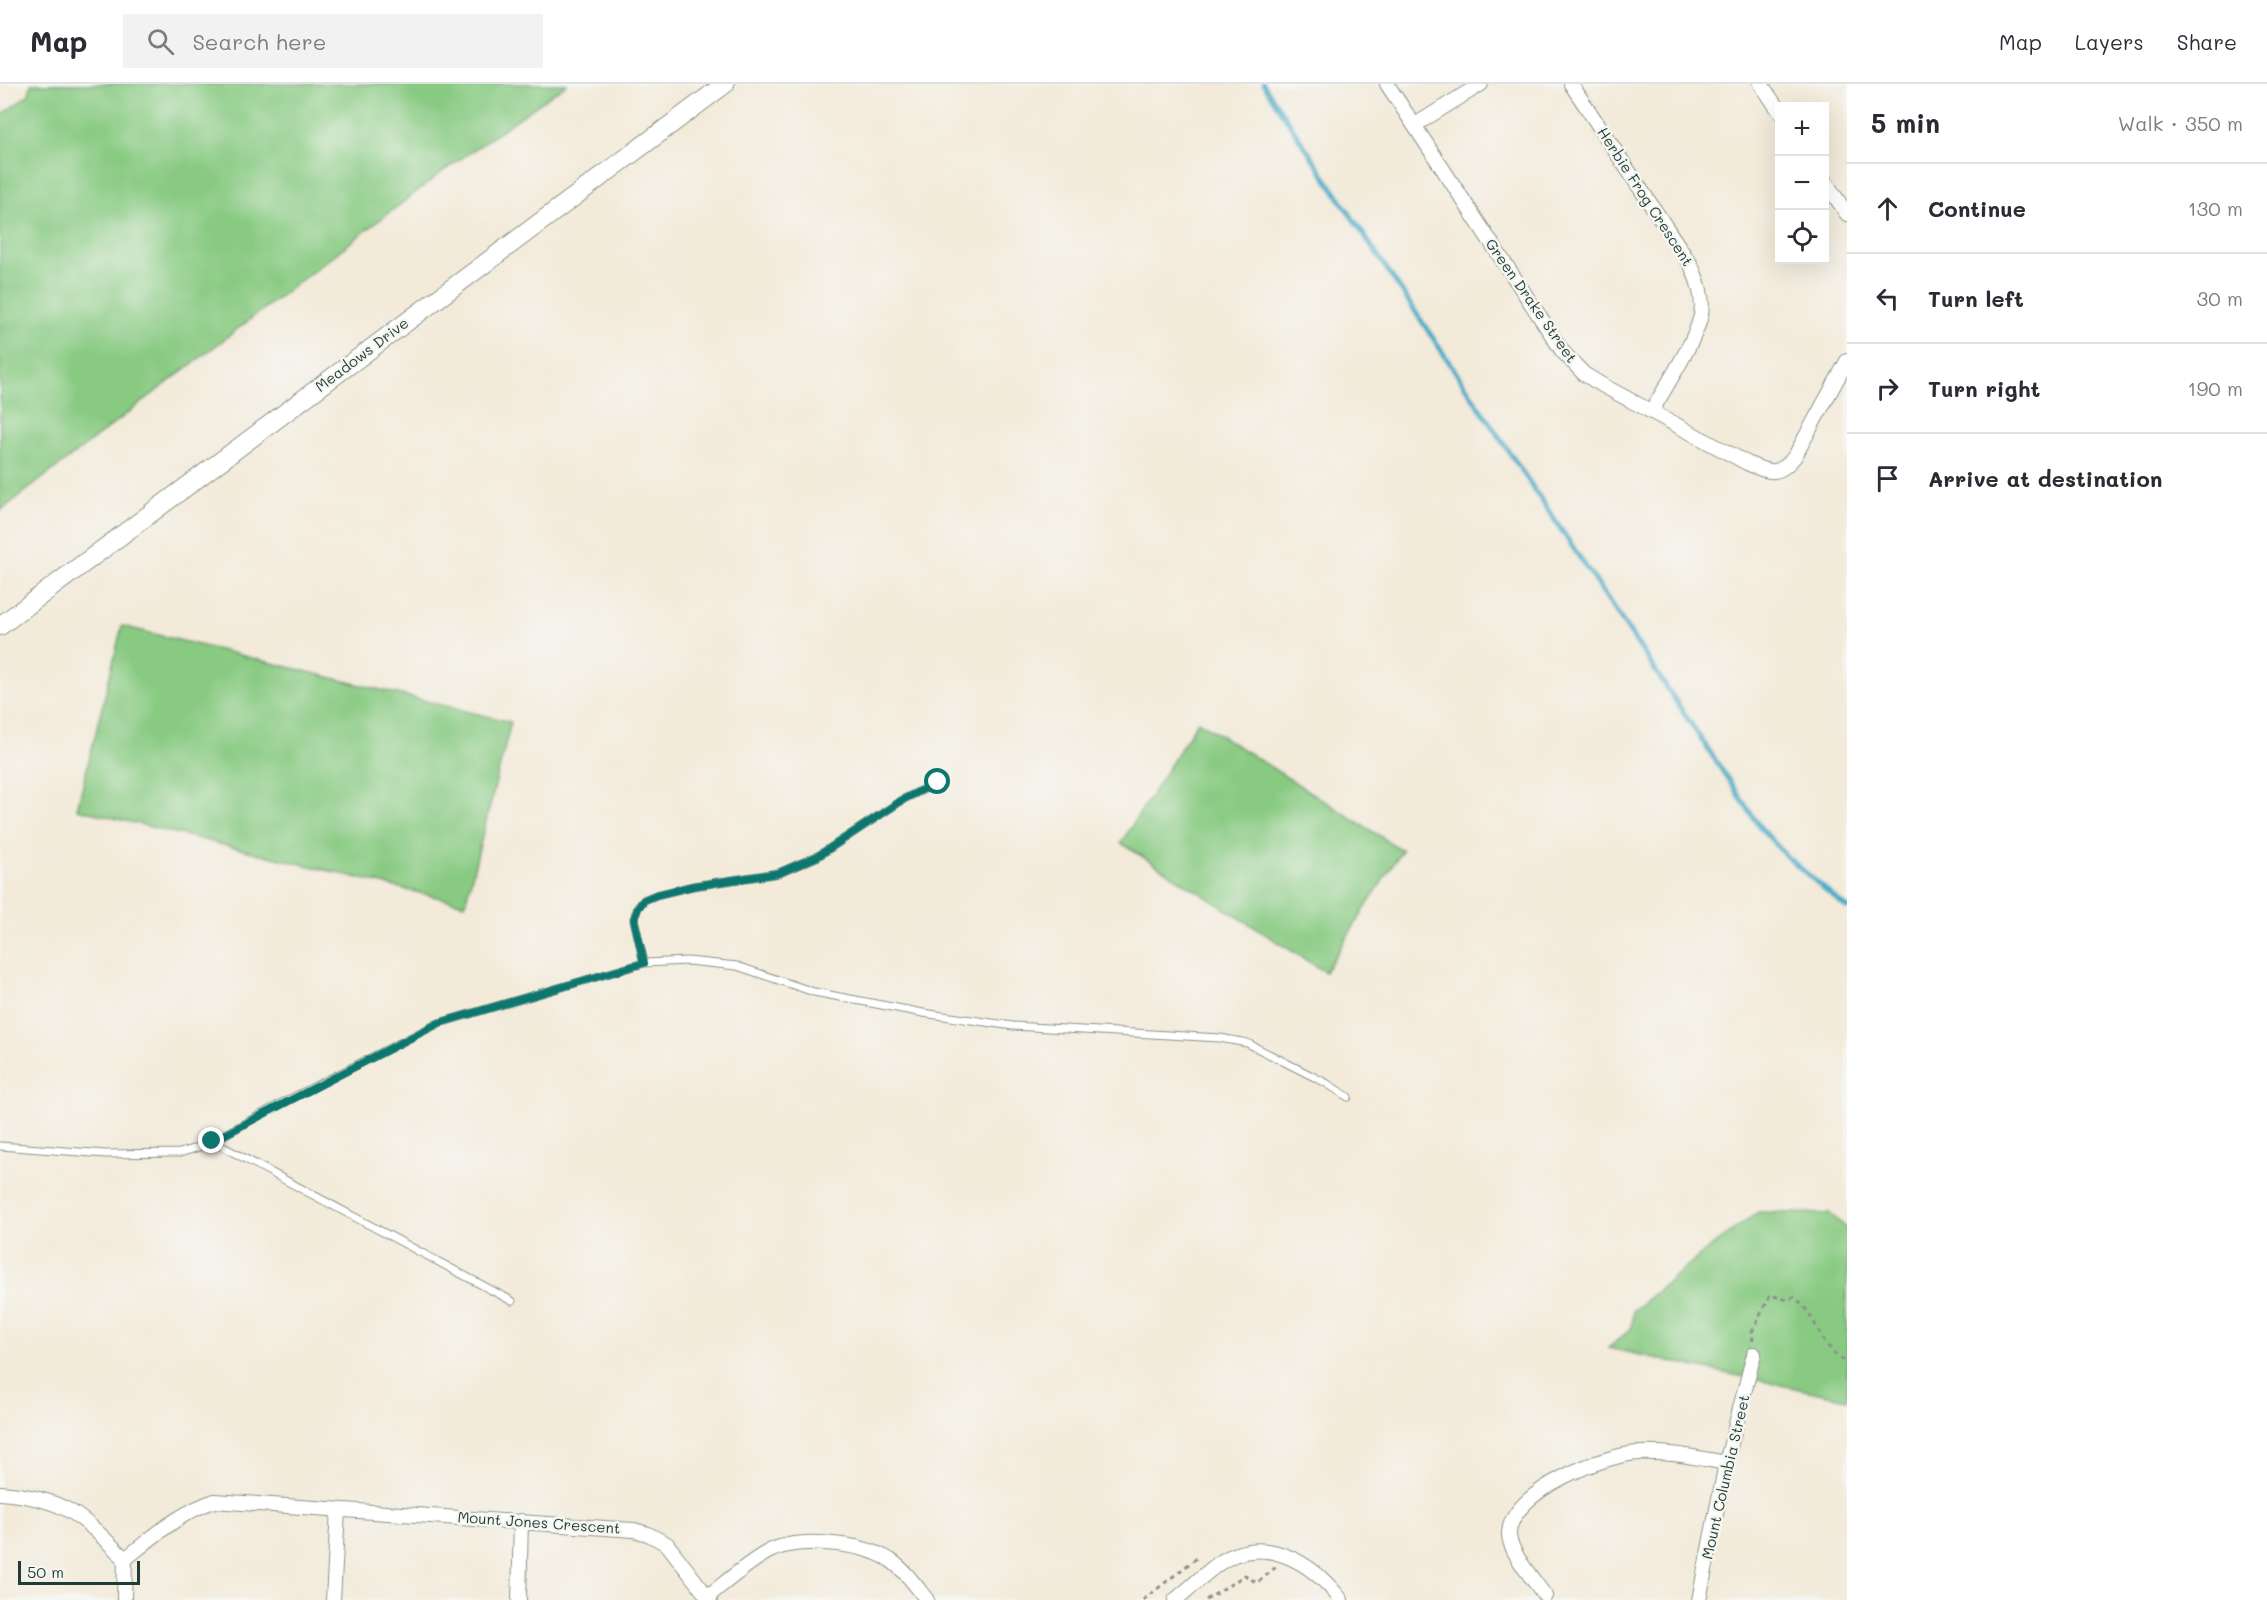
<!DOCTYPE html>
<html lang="en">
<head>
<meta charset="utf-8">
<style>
  :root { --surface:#fff; --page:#f2f2f3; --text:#2b2b33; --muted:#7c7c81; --line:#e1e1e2 }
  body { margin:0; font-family:Mali,sans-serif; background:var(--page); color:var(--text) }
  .controls { position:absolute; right:18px; top:18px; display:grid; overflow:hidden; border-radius:0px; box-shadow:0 6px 24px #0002 }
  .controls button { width:54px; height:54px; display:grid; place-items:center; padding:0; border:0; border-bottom:2px solid var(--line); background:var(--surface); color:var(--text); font:30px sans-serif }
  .scale { position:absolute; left:18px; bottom:15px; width:122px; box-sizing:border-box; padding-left:6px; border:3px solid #1f3d34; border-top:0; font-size:16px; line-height:21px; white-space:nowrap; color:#1f3d34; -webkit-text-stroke:4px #f6f6f2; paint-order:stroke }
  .stop { position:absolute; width:18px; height:18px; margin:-14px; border:4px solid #0f766e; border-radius:50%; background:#fff }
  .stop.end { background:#0f766e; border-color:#fff; box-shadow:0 2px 6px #0008 }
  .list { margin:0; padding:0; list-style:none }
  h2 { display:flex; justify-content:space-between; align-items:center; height:78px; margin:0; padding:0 24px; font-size:26px }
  h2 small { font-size:20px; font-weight:400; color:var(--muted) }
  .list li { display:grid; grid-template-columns:39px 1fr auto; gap:18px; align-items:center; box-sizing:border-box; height:90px; padding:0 24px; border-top:2px solid var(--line) }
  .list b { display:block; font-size:22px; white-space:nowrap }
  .list em { font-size:20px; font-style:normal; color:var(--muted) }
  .icon { flex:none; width:33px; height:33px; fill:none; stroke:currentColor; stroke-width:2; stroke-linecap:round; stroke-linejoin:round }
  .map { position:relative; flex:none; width:1847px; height:1516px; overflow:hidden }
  header { display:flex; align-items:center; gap:36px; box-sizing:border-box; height:84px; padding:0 30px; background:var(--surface); border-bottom:2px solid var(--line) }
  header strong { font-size:28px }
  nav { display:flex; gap:33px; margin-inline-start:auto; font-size:21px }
  .search { width:420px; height:54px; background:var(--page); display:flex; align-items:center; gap:15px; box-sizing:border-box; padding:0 21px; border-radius:0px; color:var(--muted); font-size:22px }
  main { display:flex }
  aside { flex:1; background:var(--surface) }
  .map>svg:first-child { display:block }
  .green { fill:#88ca82; stroke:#54845b; stroke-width:1.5 }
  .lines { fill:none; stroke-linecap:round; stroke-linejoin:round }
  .stream { stroke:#46aac6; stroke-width:5 }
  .lane-casing { stroke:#899486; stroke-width:9 }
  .street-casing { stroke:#899486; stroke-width:16 }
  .secondary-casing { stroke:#899486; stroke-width:20 }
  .path { stroke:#899486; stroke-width:3; stroke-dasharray:4.5 4.5; stroke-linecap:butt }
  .lane { stroke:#fff; stroke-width:7 }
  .street { stroke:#fff; stroke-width:14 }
  .secondary { stroke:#fff; stroke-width:18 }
  .route { stroke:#0f766e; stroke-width:8 }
  .labels { text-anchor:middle; stroke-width:5; stroke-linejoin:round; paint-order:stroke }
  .street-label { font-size:15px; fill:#1f3d34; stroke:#f6f6f2 }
</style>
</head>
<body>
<header>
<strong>Map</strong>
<div class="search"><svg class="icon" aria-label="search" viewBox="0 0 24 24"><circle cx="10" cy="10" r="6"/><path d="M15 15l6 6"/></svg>Search here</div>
<nav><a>Map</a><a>Layers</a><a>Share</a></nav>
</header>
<main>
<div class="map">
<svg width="1847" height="1516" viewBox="0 0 1847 1516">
  <rect width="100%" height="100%" fill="#f6f6f2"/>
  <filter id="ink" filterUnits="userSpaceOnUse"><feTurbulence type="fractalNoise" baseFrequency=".0167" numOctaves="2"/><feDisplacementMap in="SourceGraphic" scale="12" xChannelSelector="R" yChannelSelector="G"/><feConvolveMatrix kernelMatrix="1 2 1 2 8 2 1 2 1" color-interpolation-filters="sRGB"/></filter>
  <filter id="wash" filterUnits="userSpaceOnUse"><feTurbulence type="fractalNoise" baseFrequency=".008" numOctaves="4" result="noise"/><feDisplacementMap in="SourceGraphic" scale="24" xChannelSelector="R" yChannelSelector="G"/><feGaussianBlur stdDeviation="1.35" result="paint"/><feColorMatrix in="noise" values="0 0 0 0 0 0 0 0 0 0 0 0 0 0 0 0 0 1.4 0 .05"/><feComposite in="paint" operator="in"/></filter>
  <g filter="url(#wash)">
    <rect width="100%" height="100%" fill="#f3ead9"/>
    <path class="green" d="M31,0H567L441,89L0,427V32L29,10Z
      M122,542L511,638L465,820L77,725Z
      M1198,637L1402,766L1325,888L1121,759Z
      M1758,1128L1830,1130L1847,1144V1315L1608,1264L1631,1245L1633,1227L1709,1164Z"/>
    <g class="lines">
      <path class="stream" d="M1263,0L1760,743L1786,772L1847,824"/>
    </g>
  </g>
  <g filter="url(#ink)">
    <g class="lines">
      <defs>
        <path id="lane" d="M644,879L634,835L638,823L644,816L656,811L693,802L779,789L818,772L904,715L938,698
          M212,1057L512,1217
          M0,1062L106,1070L180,1069L205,1061L282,1019L439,939L644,879L688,877L737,882L814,908L923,929L1013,942L1220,954L1247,959L1326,999L1348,1013"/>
        <path id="street" d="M1387,0L1563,268L1584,290L1602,301L1747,379C1769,389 1779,393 1795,372L1847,277
          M1571,0L1691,181C1698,197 1704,213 1701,231C1696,256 1665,304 1651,328
          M1761,0L1780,28
          M1415,41L1481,0
          M1824,96L1847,130
          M0,1409C65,1414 81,1431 125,1475L124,1516
          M125,1475C153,1453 179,1429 214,1417L634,1446L648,1450L667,1460L710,1516
          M1545,1512C1535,1497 1508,1467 1509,1449C1511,1407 1605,1370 1640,1369C1669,1367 1698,1374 1726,1379
          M707,1513C726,1498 745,1481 766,1469C796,1452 861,1458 890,1476C905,1486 916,1502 927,1516
          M333,1516L338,1426
          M519,1516L521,1437
          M1175,1516C1189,1505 1203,1491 1218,1480C1263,1448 1312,1478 1341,1516
          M1699,1516L1726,1379L1754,1270"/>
        <path id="secondary" d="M0,542L725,0"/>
      </defs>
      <use href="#lane" class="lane-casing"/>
      <use href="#street" class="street-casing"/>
      <use href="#secondary" class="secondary-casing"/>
      <path class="path" d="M1753,1257L1752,1248L1770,1211L1788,1216L1794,1213C1818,1231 1820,1266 1847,1278
        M1143,1516L1198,1473
        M1206,1516L1245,1491L1257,1499L1276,1483"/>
      <use href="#lane" class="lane"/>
      <use href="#street" class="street"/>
      <use href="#secondary" class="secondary"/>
    </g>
  </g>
  <g class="lines" filter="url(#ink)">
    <path class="route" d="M212,1057L439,939L644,879L634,835L638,824L644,816L656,811L693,802L779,789L818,772L904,715L938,698"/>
  </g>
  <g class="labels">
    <g class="street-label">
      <text transform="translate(1645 113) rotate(57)" y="5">Herbie Frog Crescent</text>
      <text transform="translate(1531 217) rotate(55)" y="5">Green Drake Street</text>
      <text transform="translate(362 271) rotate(-37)" y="5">Meadows Drive</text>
      <text transform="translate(1726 1393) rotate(-77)" y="5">Mount Columbia Street</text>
      <text transform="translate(539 1439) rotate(4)" y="5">Mount Jones Crescent</text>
    </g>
  </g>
</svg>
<div class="controls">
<button>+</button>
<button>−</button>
<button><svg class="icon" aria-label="locate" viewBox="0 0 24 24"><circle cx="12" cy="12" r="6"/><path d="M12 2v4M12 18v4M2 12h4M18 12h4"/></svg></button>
</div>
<div class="scale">50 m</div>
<div class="stop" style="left:938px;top:698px"></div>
<div class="stop end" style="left:212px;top:1057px"></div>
</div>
<aside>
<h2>5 min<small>Walk · 350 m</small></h2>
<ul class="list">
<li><svg class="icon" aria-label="ahead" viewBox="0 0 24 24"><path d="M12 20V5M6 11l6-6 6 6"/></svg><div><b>Continue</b></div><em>130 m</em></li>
<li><svg class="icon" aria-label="left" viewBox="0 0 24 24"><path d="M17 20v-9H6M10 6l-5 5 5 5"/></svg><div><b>Turn left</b></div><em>30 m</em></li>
<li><svg class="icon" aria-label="right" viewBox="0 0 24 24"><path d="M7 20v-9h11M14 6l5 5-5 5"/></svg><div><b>Turn right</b></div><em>190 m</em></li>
<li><svg class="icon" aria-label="arrive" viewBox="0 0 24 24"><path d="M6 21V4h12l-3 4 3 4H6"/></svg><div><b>Arrive at destination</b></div></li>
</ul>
</aside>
</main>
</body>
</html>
